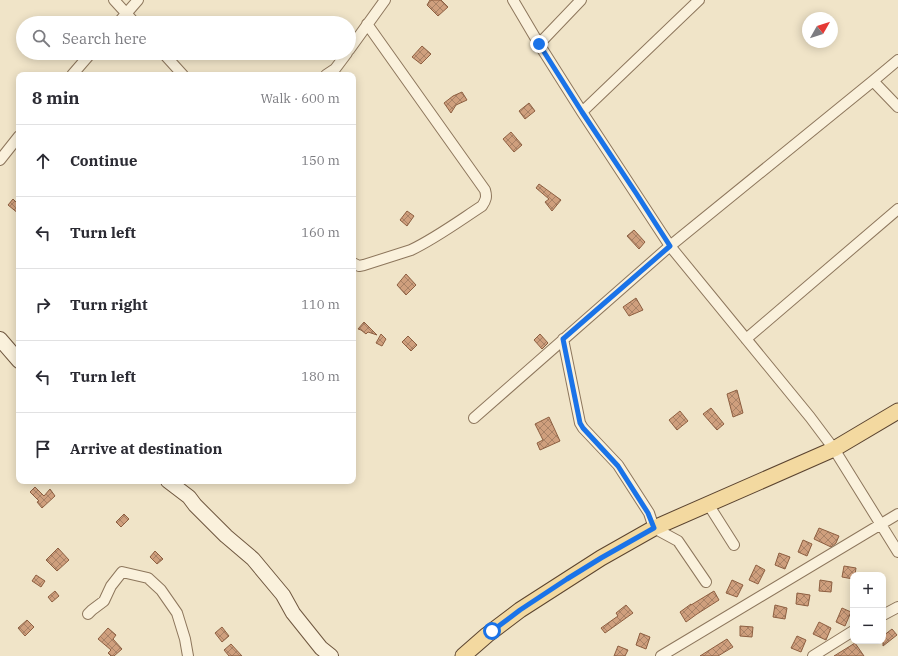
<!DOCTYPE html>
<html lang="en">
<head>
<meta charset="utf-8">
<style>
  :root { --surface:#fff; --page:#f2f2f3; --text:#2b2b33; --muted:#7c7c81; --line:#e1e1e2 }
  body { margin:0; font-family:"IBM Plex Serif",serif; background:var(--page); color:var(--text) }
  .controls { position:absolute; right:12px; bottom:12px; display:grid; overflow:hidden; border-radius:8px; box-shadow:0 2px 10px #0003 }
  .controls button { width:36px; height:36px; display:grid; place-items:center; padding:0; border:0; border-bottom:1px solid var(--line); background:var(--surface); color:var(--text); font:20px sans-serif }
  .compass { position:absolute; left:802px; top:12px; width:36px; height:36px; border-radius:50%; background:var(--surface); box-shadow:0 2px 10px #0003; rotate:51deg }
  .stop { position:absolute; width:12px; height:12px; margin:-9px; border:3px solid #1a73e8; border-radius:50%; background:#fff }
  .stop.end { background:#1a73e8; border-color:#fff; box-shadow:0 1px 4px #0008 }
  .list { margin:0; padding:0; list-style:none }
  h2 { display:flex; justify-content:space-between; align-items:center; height:52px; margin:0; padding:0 16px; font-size:17px }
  h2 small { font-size:13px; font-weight:400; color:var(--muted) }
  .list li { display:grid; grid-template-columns:26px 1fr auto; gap:12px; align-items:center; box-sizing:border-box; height:72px; padding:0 16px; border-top:1px solid var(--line) }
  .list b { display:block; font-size:15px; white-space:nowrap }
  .list em { font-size:13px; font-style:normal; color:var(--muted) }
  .icon { flex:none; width:22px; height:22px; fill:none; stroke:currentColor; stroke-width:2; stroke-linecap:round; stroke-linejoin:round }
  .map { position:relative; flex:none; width:898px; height:656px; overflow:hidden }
  .search { position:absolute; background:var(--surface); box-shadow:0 2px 10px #0003; left:16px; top:16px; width:340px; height:44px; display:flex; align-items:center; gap:10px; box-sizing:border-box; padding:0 14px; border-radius:22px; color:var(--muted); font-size:15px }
  .panel { position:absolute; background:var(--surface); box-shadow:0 2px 10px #0003; left:16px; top:72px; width:340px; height:412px; border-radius:8px }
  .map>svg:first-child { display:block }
  .building { fill:url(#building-cross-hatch); stroke:#8d5f41 }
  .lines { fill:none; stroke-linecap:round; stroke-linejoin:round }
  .street-casing { stroke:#8d765c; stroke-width:12 }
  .secondary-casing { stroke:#6f573f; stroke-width:16 }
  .primary-casing { stroke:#5b4430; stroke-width:17 }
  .street { stroke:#faf1dc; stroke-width:10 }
  .secondary { stroke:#faf1dc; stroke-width:14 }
  .primary { stroke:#f3d9a0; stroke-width:15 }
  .route { stroke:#1a73e8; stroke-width:5 }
</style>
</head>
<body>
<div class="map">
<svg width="898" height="656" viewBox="0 0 898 656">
  <defs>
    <pattern id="building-cross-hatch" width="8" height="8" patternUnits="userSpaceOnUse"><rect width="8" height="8" fill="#cf9f7d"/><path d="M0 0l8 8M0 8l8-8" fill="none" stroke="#a98266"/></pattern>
  </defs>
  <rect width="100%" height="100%" fill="#f0e4c8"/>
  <path class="building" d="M430,0H441L448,7L438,16L427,5Z
    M422,46L431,54L421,64L412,57Z
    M462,92L467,100L456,105L451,113L444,103L453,96Z
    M529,103L535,111L525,119L519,111Z
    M511,132L522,145L514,152L503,139Z
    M539,184L561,200L552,211L545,202L549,199L536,188Z
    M13,199L19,205V214L8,205Z
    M407,211L414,216L407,226L400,220Z
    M634,230L645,242L639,249L627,236Z
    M406,274L416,285L406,295L397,285Z
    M636,298L643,310L629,316L623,307Z
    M364,322L377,335L368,332L366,334L361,330L358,329Z
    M381,334L386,339L382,346L376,343Z
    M540,334L548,343L542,349L534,340Z
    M408,336L417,345L411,351L402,342Z
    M737,390L743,413L733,417L727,394Z
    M711,408L724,424L717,430L703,414Z
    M680,411L688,421L677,430L669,420Z
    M549,417L560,441L540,450L537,443L543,440L535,424Z
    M35,487L44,496L50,489L55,496L42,508L37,502L39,501L30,492Z
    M124,514L129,519L121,527L116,522Z
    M819,528L839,536L836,543L831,547L814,539Z
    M803,540L812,544L807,556L798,552Z
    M58,548L69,560L57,571L46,560Z
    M155,551L163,559L157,564L150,557Z
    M779,553L790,557L785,569L775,565Z
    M756,565L765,570L758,584L749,580Z
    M844,566L856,568L855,575H853V579L842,577Z
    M36,575L45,581L41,587L32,581Z
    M732,580L743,585L737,597L726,593Z
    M820,580L832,582L831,592L819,591Z
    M55,591L59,596L52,602L48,597Z
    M714,591L719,600L697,614L686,622L680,612L691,604V605Z
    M797,593L810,595L808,606L796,604Z
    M626,605L633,613L605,633L601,628L618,616L616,613Z
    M775,605L787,608L785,619L773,617Z
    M842,608L851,612L845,626L836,622Z
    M27,620L34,627L25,636L18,628Z
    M819,622L831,628L826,640L813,634Z
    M740,626L753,627L752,637L740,636Z
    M222,627L229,636L222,642L215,633Z
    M108,628L116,635L113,639L122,649L114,656H111L108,653L111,650L98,639Z
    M892,629L897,635L883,646V636Z
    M640,633L650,637L646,649L636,645Z
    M797,636L806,640L801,652L791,648Z
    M727,639L733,647L718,656H700Z
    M855,643L864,656H834Z
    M231,644L242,656H229L224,650Z
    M618,646L628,650L625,656H614Z"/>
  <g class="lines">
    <defs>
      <path id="street" d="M114,0L135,23
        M513,0L539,44L582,112L670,246L810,417L834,449L898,552
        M118,23L138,0
        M539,44L581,0
        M349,50L385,0
        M163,53L183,75
        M72,75L91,53
        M326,75L335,69L347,53
        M873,81L898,107
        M582,112L699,0
        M0,160L19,136
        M353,263L359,266L364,265L411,250C436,238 459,221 482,206C486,200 487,197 485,190L367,24
        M563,339L580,423L583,428L618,465L649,513L654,528L678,541L706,582
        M746,339L898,209
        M474,418L670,246L873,81L898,60
        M708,504L734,545
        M88,614L92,610L104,601L111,586L122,572L148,578L161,590L177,613L185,639L188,656
        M883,615L898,607
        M661,656L898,514
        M813,656L853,631"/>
      <path id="secondary" d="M0,339L19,361
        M168,481L189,497L195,505L226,536L253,559L283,595L293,613L321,648L331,656"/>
      <path id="primary" d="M463,656L487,635L520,610L601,558L654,528L834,449L898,411"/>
    </defs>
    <use href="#street" class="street-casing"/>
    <use href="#secondary" class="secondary-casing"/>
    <use href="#primary" class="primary-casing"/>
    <use href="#street" class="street"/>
    <use href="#secondary" class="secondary"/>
    <use href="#primary" class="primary"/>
  </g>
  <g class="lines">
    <path class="route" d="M492,631L520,610L567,579L601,558L654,528L648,513L618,466L583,428L580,423L563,339L670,246L636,193L582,112L539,44"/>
  </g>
</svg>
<div class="controls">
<button>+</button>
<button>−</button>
</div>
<svg class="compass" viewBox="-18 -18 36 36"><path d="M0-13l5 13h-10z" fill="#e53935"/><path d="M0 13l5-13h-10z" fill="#7c7c81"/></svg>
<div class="stop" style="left:492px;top:631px"></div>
<div class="stop end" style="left:539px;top:44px"></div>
<div class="search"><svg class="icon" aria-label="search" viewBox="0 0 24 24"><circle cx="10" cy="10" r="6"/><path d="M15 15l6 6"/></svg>Search here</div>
<section class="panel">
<h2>8 min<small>Walk · 600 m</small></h2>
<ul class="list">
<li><svg class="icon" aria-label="ahead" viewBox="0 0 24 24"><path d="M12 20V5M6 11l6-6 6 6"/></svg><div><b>Continue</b></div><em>150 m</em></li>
<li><svg class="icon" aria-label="left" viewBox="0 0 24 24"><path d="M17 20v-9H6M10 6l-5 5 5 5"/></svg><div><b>Turn left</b></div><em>160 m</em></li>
<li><svg class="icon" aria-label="right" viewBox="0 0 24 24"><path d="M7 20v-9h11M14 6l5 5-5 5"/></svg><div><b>Turn right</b></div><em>110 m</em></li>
<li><svg class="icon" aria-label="left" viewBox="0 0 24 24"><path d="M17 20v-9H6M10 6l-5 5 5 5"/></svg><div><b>Turn left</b></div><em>180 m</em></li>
<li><svg class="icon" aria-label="arrive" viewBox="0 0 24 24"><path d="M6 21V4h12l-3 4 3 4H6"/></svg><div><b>Arrive at destination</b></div></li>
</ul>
</section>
</div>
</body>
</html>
